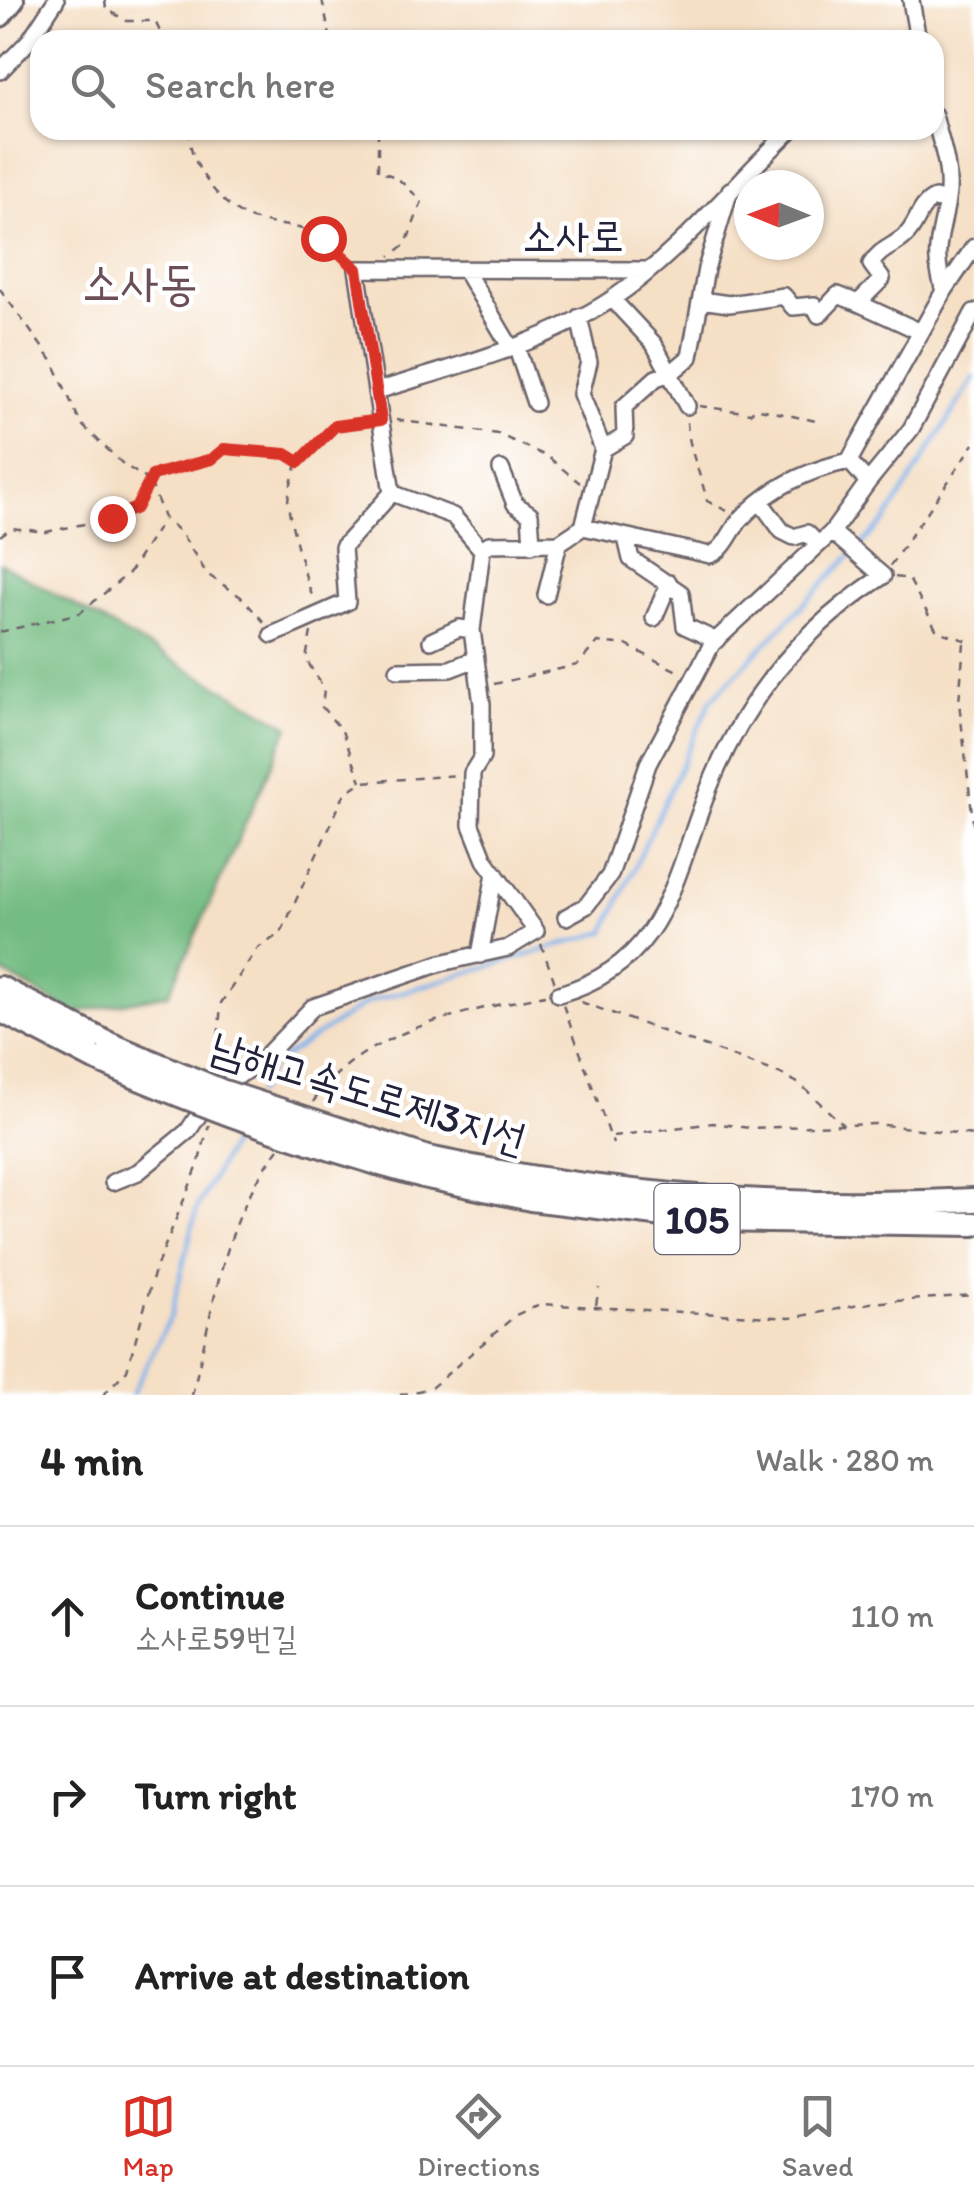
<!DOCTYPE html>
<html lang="en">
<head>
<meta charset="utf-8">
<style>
  :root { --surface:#fff; --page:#f2f2f2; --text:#222; --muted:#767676; --line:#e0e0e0; --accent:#d93025 }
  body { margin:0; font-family:Itim,"Poor Story",sans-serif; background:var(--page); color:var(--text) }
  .compass { position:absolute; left:734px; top:170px; width:90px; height:90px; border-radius:50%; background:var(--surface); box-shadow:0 2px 8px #0004; rotate:271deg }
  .stop { position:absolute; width:30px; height:30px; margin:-22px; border:8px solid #d93025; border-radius:50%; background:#fff }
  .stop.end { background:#d93025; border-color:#fff; box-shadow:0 2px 10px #0008 }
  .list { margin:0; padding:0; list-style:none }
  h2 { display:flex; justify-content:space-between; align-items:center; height:130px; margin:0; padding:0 40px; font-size:42px }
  h2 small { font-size:32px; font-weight:400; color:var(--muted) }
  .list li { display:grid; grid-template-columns:65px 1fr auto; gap:30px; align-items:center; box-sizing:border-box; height:180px; padding:0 40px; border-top:2px solid var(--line) }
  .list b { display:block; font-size:38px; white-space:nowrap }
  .list p { margin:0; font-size:32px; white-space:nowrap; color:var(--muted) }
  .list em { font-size:32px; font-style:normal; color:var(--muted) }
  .icon { flex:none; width:55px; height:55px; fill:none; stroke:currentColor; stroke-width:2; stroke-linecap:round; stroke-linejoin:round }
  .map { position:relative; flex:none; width:974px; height:1395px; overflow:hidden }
  .search { position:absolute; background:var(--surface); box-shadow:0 2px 8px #0004; left:30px; right:30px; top:30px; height:110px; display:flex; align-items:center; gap:25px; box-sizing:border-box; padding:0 35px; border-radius:30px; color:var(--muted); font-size:38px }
  .sheet { height:670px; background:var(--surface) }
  nav { display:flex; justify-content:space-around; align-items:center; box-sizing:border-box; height:140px; border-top:2px solid var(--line); background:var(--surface); font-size:28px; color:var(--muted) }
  nav a { display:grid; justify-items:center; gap:5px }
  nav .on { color:var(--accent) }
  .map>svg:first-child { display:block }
  .forest { fill:#74bc82; stroke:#4b6f5e; stroke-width:2.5 }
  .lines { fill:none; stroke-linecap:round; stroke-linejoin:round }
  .stream { stroke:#7eb2ec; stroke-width:4 }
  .minor-casing { stroke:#6c646b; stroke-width:20 }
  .highway-casing { stroke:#6c646b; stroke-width:28 }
  .path { stroke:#6c646b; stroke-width:2.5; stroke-dasharray:8 8; stroke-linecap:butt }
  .minor { stroke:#fff; stroke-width:15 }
  .highway { stroke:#fff; stroke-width:22 }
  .highway-bridge-casing { stroke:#6c646b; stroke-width:28; stroke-linecap:butt }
  .highway-bridge { stroke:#fff; stroke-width:22 }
  .route { stroke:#d93025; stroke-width:12 }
  .labels { text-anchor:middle; stroke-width:9; stroke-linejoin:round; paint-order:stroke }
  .shield { fill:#fff; stroke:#646476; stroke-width:2.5 }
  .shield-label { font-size:40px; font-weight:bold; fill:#22223b }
  .street-label { font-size:42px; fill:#22223b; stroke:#fff }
  .quarter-label { font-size:48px; fill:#6c4f56; stroke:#fff }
</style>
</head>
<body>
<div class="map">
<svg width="974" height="1395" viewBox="0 0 974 1395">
  <rect width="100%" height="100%" fill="#fff"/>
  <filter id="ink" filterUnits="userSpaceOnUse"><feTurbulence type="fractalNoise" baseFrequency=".01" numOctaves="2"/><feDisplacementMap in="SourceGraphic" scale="20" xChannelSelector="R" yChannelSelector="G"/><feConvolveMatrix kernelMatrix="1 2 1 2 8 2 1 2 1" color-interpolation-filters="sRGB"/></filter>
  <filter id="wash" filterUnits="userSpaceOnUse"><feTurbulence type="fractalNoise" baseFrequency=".0048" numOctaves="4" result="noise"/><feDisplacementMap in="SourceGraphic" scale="40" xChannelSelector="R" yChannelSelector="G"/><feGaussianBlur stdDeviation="2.25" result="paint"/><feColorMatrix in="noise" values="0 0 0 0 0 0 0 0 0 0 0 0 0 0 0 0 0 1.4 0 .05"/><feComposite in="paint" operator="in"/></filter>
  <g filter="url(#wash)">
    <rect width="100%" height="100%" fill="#f5dfc5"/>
    <path class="forest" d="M0,563L289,726L169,994L74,1013L0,971Z"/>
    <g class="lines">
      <path class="stream" d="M858,548L886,520L974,378
        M257,1093L272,1065L368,1002L605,932L711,700L851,555
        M132,1395L171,1315L197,1208L239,1128"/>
    </g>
  </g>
  <g filter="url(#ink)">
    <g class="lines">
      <defs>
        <path id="minor" d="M911,0L918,40
          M0,71L29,41L56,0
          M465,270L511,348
          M944,291L974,247
          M612,299L654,344L687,406
          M701,300L729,304L784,296L793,307L814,305L819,315L838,295L858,303L882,279L871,264C880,249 891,248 904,237C918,226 918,205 935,198L946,201
          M858,303L921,332
          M579,317L589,362L581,394L603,449L583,527
          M516,346L535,403
          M377,391C456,366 542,345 612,299C679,254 733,185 791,130
          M603,449L625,436L624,407L656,378L671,373L690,357L706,269L730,190
          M501,469L515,504L530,514L532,545
          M868,482L911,429L974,312
          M762,504L782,531L794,537L807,533L818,544
          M626,538L631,559L681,593L685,626L715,640
          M482,550L489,544L559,543L583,527L710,555C725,550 730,532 740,520C769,488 808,470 849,461L944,291C930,245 943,236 948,192C950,164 940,141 934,115
          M546,595L559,543
          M654,618L669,583
          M272,635L347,602L343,547L392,493
          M431,641L459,628L472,630
          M398,670L450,669L473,660
          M566,917L586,906L610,875L648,764L712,644L832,532L868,482L849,461
          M480,955L495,873
          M559,994C672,962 674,868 714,776C750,692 806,626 883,576L832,532
          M113,1182L138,1172L188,1131L212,1095L265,1057L313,1007L441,963L508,948L536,931L485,860L471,825L472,773L482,757V704L472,630L482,550L453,516L392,493L357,269L650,270"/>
        <path id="highway" d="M0,15L12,0
          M0,988L109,1044
          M0,1010L93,1058
          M428,1158C610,1197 788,1210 974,1200
          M423,1176L531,1199L706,1220L974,1224"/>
      </defs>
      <use href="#minor" class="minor-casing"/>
      <use href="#highway" class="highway-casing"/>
      <path class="path" d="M105,0L106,9L127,21H155L164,40
        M322,0L331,40
        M190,130C185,160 221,207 249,218C269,225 291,224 311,232C326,238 336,252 348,262
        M378,130V171L396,177L422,201L406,244L390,256
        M0,289L53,362L81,424L123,464L148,480
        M699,406L751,413L755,408L816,421
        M396,420L498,434L548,457L580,483
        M687,422C689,452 701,474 707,501L727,511
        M298,463C293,474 289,490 288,502C287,512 309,593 315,602
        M0,536L11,528L46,532L127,515L150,487
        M890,566L974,444
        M895,577L909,579L937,631L974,643
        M264,622L241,597L207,574L181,533L164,518L150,481L153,475L212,459L233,448L285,454L299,461L335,426L368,421
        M0,632L80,613L129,573L163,520
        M311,632L306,659L324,689L322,707L342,731L361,781
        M964,643L959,702L974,830
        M494,684L577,665L598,642L626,645L679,672
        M541,944L555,983
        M581,1002L779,1073L800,1084L842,1124
        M563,1005L613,1144
        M216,1068L221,1003L258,948L281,933L345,793L362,782L460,775
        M313,1102C362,1029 465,1012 545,995
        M613,1136L713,1123L750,1128L875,1124L974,1135
        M596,1305L599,1288
        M103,1395L127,1370L155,1270L197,1168L209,1125
        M192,1395C213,1312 223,1218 279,1149
        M400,1395L431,1388L516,1315L540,1304L790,1318L870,1303L974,1295"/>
      <use href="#minor" class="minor"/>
      <use href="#highway" class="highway"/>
      <defs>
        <path id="highway-bridge" d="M109,1044L221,1091L428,1158
          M93,1058C201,1107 309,1145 423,1176"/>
      </defs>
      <use href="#highway-bridge" class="highway-bridge-casing"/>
      <use href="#highway-bridge" class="highway-bridge"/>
    </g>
  </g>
  <g class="lines" filter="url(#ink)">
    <path class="route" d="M112,518L136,508L153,475L212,459L224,449L286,454L299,462L335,426L381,420L357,269L323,238"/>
  </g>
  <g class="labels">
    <rect class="shield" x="654.5" y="1184" width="85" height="70" rx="8"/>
    <g class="shield-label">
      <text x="697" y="1233">105</text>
    </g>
    <g class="street-label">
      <text x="573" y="250">소사로</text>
      <text transform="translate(369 1092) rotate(17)" y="15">남해고속도로제3지선</text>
    </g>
    <g class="quarter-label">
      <text x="140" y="299">소사동</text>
    </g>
  </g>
</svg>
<svg class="compass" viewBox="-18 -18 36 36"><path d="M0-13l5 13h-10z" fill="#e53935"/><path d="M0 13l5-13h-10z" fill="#767676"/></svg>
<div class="stop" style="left:323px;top:238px"></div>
<div class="stop end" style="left:112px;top:518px"></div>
<div class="search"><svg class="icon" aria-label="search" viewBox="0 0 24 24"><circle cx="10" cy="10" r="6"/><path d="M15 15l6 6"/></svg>Search here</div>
</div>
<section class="sheet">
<h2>4 min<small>Walk · 280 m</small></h2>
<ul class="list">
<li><svg class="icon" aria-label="ahead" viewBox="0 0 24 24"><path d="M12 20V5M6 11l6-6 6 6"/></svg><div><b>Continue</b><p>소사로59번길</p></div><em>110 m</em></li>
<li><svg class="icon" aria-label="right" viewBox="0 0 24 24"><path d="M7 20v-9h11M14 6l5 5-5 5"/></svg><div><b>Turn right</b></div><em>170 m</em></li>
<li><svg class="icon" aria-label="arrive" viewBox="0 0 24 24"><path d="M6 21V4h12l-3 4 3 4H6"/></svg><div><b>Arrive at destination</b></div></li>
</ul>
</section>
<nav>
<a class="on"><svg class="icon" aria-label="map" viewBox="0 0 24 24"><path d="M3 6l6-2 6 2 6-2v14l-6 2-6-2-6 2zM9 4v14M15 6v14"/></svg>Map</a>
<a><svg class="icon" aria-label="directions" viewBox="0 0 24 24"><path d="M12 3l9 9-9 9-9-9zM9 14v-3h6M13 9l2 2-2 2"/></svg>Directions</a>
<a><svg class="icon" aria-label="saved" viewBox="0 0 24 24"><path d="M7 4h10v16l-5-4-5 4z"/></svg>Saved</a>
</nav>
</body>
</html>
